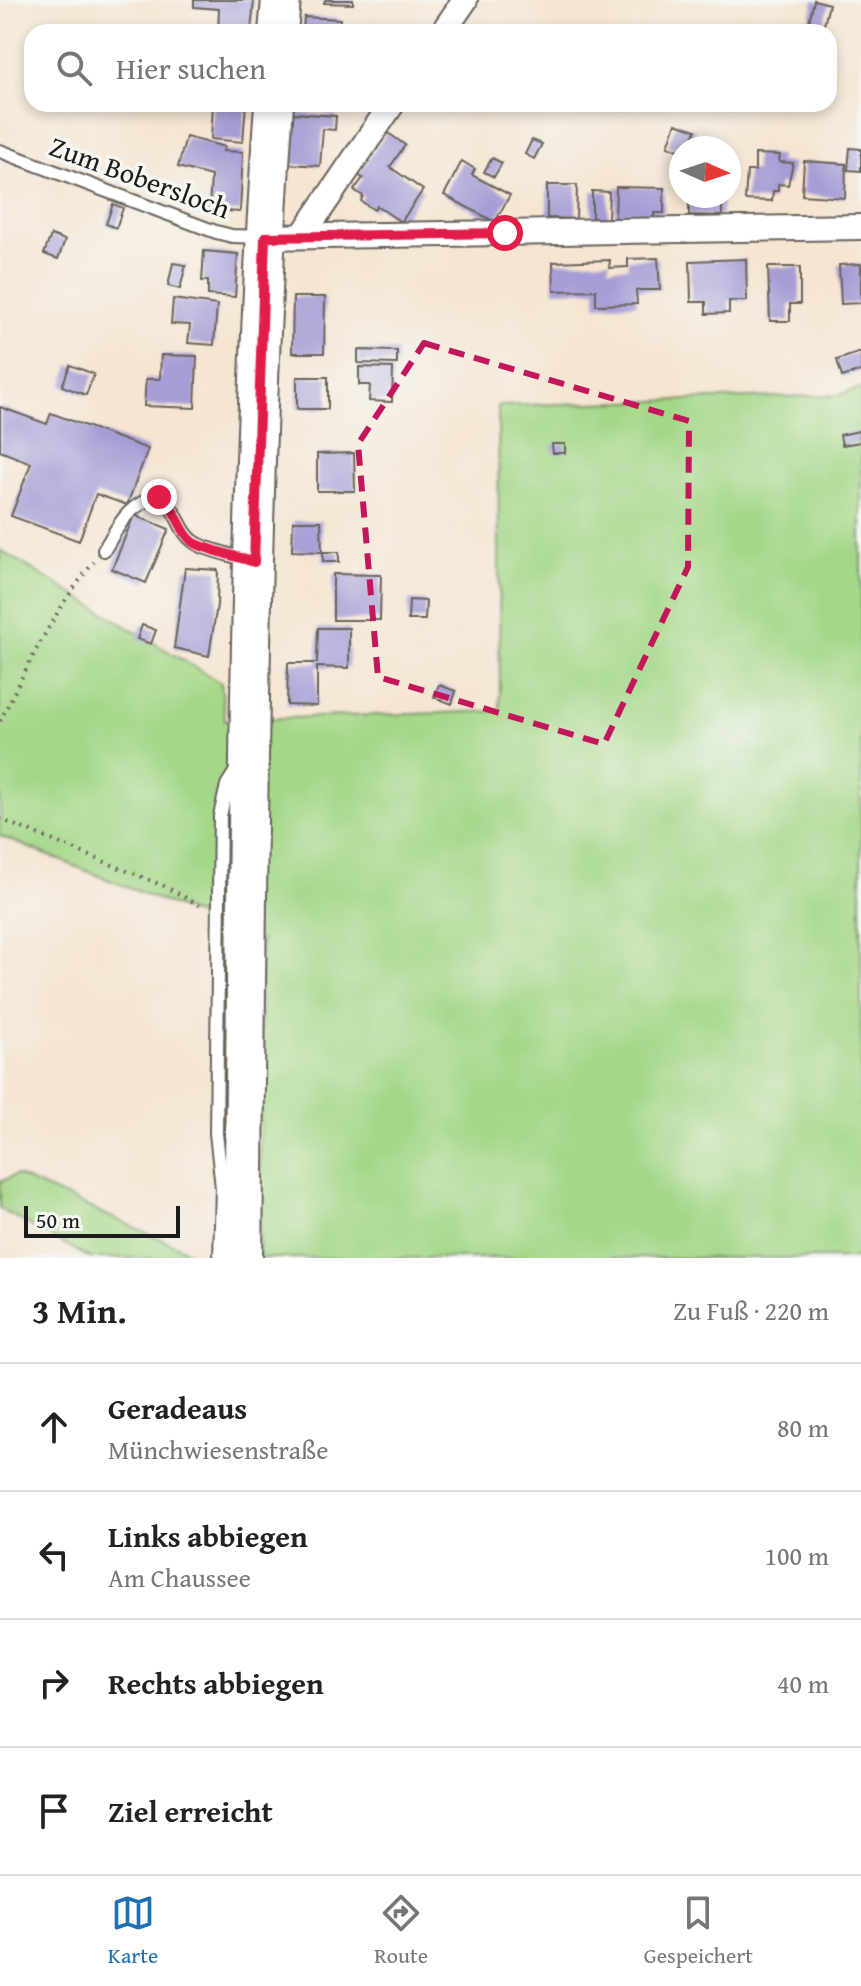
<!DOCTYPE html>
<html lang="de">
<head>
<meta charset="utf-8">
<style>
  :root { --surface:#fff; --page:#f2f2f2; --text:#222; --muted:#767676; --line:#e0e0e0; --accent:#1f6fb2 }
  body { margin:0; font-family:"Gentium Book Plus",serif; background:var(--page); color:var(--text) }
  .compass { position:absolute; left:669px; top:136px; width:72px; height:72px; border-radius:50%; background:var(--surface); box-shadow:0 4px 12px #0003; rotate:93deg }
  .scale { position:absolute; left:24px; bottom:20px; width:156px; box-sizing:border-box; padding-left:8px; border:4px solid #1c1c1c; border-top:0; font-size:22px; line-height:28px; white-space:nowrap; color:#1c1c1c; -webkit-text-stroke:6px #f6f6f2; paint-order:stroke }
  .stop { position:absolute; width:24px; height:24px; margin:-18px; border:6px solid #e11d48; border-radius:50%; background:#fff }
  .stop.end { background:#e11d48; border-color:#fff; box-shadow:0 2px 8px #0008 }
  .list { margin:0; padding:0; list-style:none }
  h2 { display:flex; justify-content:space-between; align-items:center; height:104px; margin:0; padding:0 32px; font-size:34px }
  h2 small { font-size:26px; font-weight:400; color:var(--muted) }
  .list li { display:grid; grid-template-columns:52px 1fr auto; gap:24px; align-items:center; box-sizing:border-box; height:128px; padding:0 32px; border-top:2px solid var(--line) }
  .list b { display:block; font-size:30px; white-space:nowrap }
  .list p { margin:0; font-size:26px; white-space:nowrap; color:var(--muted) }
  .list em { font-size:26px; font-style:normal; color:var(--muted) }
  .icon { flex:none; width:44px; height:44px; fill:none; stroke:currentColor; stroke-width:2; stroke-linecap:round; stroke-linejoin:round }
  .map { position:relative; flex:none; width:861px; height:1258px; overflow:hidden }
  .search { position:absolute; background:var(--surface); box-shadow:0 4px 12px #0003; left:24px; right:24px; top:24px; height:88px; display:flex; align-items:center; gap:20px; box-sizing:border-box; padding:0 28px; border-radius:24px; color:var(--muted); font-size:30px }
  .sheet { height:616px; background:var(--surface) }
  nav { display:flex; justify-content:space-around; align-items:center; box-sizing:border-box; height:112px; border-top:2px solid var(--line); background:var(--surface); font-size:22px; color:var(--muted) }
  nav a { display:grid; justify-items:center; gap:4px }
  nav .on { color:var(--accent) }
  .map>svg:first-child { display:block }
  .green { fill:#a4d787; stroke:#607a52; stroke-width:2 }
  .building { fill:#a79dd6 }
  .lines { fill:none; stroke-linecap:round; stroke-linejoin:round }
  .lane-casing { stroke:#68625b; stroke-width:16 }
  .street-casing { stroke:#68625b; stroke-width:28 }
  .primary-casing { stroke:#68625b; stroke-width:42 }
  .path { stroke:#68625b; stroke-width:4; stroke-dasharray:2 6; stroke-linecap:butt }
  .lane { stroke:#fff; stroke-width:12 }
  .street { stroke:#fff; stroke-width:24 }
  .primary { stroke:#fff; stroke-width:38 }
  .route { stroke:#e11d48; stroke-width:10 }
  .marked { fill:none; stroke:#c2185b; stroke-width:6; stroke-dasharray:16 10; stroke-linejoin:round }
  .labels { text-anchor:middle; stroke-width:7; stroke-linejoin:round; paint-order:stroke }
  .street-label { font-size:28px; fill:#1c1c1c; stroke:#f6f6f2 }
</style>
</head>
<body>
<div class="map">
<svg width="861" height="1258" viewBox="0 0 861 1258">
  <rect width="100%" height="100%" fill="#f6f6f2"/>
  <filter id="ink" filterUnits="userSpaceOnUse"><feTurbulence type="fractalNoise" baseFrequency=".0125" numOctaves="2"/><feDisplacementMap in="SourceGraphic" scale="16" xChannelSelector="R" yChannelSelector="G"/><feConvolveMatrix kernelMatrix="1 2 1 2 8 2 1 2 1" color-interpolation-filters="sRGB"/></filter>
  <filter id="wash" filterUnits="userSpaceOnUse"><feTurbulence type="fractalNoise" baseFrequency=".006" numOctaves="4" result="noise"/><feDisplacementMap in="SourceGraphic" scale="32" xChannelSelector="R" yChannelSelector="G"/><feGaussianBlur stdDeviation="1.8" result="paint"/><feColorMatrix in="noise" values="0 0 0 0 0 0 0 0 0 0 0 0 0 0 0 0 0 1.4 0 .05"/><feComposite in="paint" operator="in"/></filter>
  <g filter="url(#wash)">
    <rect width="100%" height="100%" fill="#f5e5d1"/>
    <path class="green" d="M861,388V1258H259L261,941L0,836V550L221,683L225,720L500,711L498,406L839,395Z
      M15,1175L184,1249L194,1258H90L0,1209V1182Z"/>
    <g id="blocks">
      <path class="building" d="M194,0H254L251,32H218L219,9L194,7Z
        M325,0H353V4L324,3Z
        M814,0L829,4L824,25L809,22Z
        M304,17L340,19L339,32H303Z
        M213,104H246L243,142L211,139Z
        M293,113L336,116L335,130L323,129L320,166L289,164Z
        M676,123L696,130L689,148H681V151L668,146Z
        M387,132L405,145L390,167L423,190L401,222L377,206L374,210L361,201L363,196L354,190L363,178L358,175Z
        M186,137L225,147L223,151L243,152L240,212L209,210L211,176L178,167Z
        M532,140L542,144L534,159L525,154Z
        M850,148L861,149V171L848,170Z
        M755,154L780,155L779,162L793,163L788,185L778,184V191H773L772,201L745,200L747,171H755Z
        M492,158L502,163L494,177L484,172Z
        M462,161L475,169L472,175L510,195L495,222L444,195Z
        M804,161L846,164L845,198L802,195Z
        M547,185H577L576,219L547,218Z
        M616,187L664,188V213H654V219H615Z
        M592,191L609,192L608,219L592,218Z
        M689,196H722V216L689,215Z
        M113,204L123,208L116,228L106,224Z
        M51,235L65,240L58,259L44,254Z
        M204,251L238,254L235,297L208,295V281H202Z
        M658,258L660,290H636L637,304L596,305V290L554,291L553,262L610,260L609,268L628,267V259Z
        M746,259L747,301H729V313L706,314V302H691L690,261Z
        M173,263L186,265L180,289L168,286Z
        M861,264V303L841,304L839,265Z
        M768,267H800V304H790V321H770Z
        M293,297H325L324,353H292Z
        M173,299L217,305L214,345L188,343L190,325L171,324Z
        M358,350L397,351V364L358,363Z
        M861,352V371L842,377L837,360Z
        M161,355L197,356L195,408L144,406L146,379H160Z
        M70,365L94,374L86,395L62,386Z
        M359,367L393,368L392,402L369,401L370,385H359Z
        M297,377H328V409H297Z
        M0,407L47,424L51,413L148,449L127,505L96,494L79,541L11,516L31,463L0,451Z
        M859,431L861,442L842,445L840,435Z
        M552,444H565V453H553Z
        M354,453L355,491H317V454Z
        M134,515L169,529L146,583L112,569Z
        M293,521H321L322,552L292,551Z
        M323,552H339V562H323Z
        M185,568L218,570L217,605L209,656L174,648Z
        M333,574L381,575L380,620H333Z
        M409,600L426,601L425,620H408Z
        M142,625L156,630L151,644L137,639Z
        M318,628H349V668L317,667V706L287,705L288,663H317Z
        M439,685L456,691L452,704L434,697Z"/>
    </g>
  </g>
  <g filter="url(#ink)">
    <use href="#blocks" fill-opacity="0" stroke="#68625b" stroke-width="2"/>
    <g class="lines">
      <defs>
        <path id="lane" d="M0,151L216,232L232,236L262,237
          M104,550C119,525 128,503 159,497C180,511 178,530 193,541C204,550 233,555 247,560
          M220,1258L222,1188L216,1133L220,816L227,785L239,766"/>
        <path id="street" d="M443,32L465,0
          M302,236L392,104
          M265,237L861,227"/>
        <path id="primary" d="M278,32L281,0
          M243,1258C248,873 247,488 274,104"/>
      </defs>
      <use href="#lane" class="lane-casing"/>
      <use href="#street" class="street-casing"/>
      <use href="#primary" class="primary-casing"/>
      <path class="path" d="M0,721C27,667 55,608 94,562
        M0,819L164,886L203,907"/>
      <use href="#lane" class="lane"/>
      <use href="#street" class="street"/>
      <use href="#primary" class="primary"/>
    </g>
  </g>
  <g class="lines" filter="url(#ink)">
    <path class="route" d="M159,497C180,511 178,530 193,542C203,549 240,557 254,562L265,237L505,233"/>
  </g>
  <path class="marked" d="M424,343L689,421L688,567L604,744L378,677L358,444Z"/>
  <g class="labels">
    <g class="street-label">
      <text transform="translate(140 177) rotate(20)" y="10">Zum Bobersloch</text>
    </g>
  </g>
</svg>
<svg class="compass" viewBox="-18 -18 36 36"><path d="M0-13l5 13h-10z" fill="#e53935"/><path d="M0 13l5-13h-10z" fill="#767676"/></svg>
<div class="scale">50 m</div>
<div class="stop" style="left:505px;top:233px"></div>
<div class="stop end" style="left:159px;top:497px"></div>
<div class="search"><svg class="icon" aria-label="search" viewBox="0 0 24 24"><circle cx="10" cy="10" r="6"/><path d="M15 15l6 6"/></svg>Hier suchen</div>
</div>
<section class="sheet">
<h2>3 Min.<small>Zu Fuß · 220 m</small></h2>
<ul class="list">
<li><svg class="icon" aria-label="ahead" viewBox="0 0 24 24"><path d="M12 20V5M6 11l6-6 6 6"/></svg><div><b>Geradeaus</b><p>Münchwiesenstraße</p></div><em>80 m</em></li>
<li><svg class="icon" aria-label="left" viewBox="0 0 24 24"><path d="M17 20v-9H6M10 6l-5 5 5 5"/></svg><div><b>Links abbiegen</b><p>Am Chaussee</p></div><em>100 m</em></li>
<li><svg class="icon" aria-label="right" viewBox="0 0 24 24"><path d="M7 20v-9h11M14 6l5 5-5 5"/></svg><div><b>Rechts abbiegen</b></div><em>40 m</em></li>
<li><svg class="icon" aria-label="arrive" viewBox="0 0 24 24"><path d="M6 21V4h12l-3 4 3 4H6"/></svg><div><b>Ziel erreicht</b></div></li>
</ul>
</section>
<nav>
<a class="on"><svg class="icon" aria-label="map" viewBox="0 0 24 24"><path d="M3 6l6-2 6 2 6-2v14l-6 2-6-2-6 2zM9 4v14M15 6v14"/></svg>Karte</a>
<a><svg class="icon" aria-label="directions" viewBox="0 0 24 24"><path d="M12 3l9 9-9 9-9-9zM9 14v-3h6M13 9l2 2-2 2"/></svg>Route</a>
<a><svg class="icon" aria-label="saved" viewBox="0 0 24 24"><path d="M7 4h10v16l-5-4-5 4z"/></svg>Gespeichert</a>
</nav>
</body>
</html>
